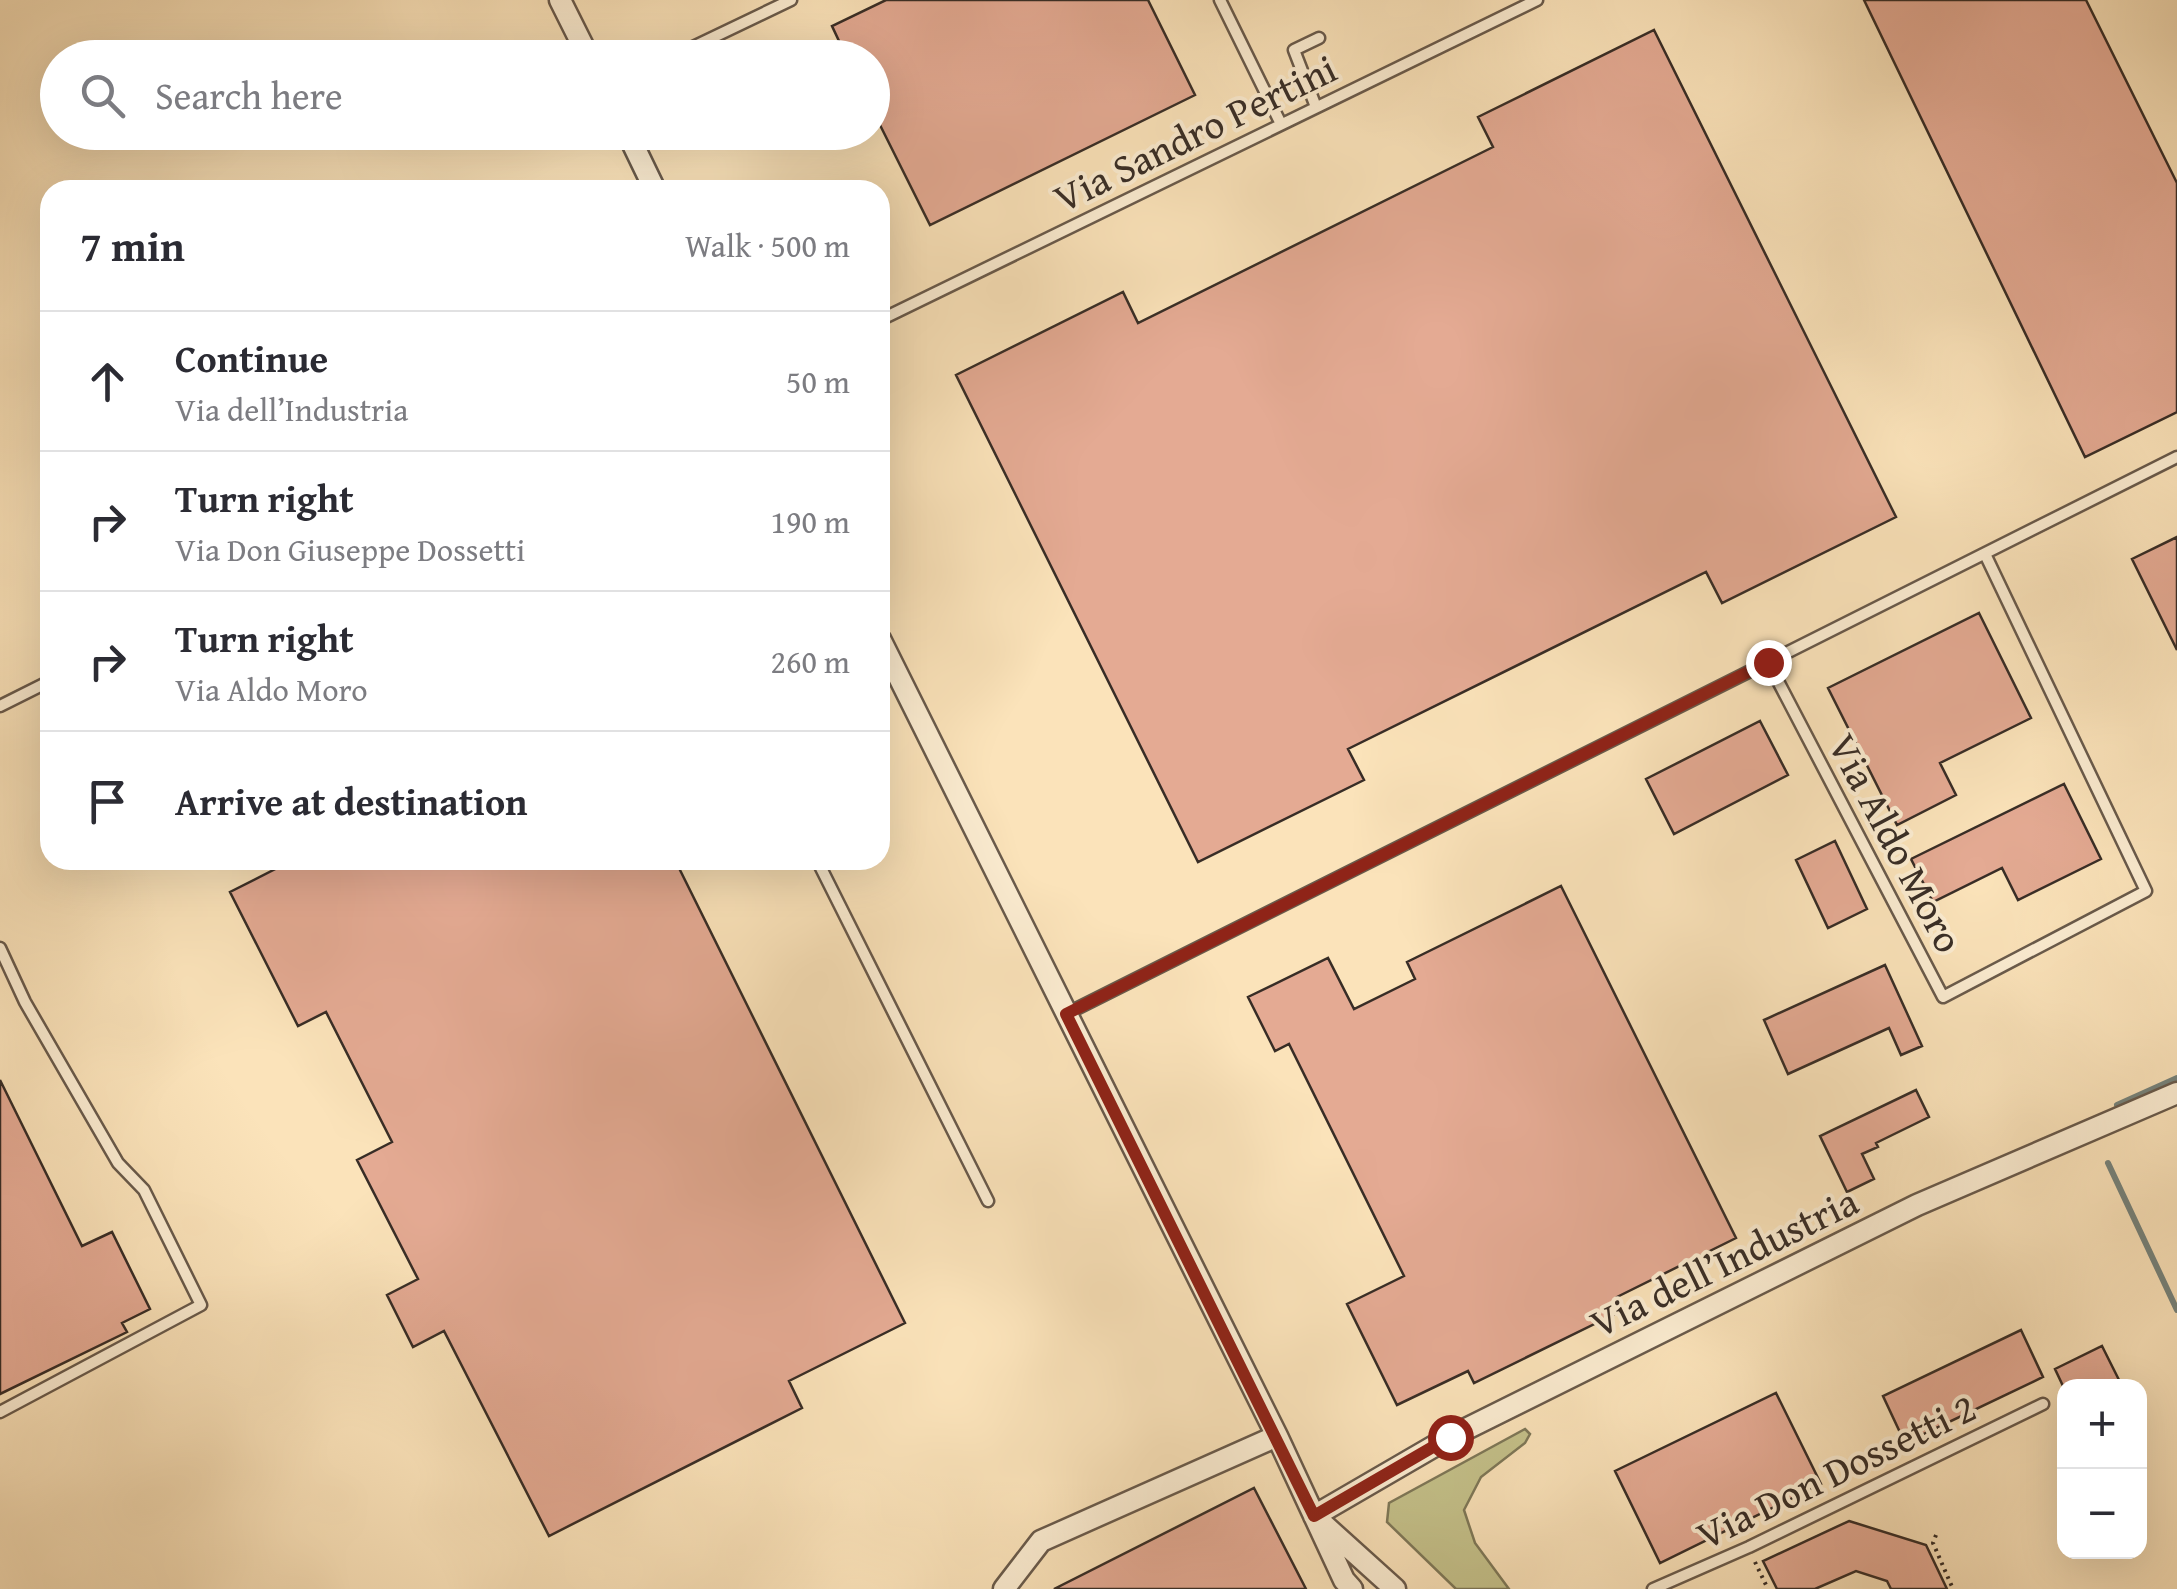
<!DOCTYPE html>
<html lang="en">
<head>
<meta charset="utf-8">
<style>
  :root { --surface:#fff; --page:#f2f2f3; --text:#2b2b33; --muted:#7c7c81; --line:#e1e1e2 }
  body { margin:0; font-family:"Gentium Book Plus",serif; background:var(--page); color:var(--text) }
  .controls { position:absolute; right:30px; bottom:30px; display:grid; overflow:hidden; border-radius:20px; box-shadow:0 10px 40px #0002 }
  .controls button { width:90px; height:90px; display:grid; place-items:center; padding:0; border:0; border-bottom:2px solid var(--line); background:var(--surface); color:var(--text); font:50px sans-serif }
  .stop { position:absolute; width:30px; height:30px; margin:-22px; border:8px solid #8f2418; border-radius:50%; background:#fff }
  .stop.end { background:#8f2418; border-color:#fff; box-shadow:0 2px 10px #0008 }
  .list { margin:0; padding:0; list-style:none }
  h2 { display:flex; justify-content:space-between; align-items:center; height:130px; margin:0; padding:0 40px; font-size:42px }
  h2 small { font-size:32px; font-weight:400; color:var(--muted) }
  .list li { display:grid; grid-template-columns:65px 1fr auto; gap:30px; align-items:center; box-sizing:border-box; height:140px; padding:0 40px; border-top:2px solid var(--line) }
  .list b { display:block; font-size:38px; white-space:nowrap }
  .list p { margin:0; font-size:32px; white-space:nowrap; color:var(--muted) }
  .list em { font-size:32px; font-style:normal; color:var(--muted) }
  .icon { flex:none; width:55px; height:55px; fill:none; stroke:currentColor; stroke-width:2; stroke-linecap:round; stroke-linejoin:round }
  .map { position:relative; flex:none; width:2177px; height:1589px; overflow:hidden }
  .search { position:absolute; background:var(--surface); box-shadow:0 10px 40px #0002; left:40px; top:40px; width:850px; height:110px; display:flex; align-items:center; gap:25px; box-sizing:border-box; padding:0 35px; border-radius:55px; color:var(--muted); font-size:38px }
  .panel { position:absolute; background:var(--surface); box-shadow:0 10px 40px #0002; left:40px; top:180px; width:850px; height:690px; border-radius:30px }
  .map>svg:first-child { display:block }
  .green { fill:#c5c28b; stroke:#7e7858; stroke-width:2.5 }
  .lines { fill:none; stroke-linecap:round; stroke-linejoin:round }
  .stream { stroke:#76837c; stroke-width:6 }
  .building { fill:#e4aa93; stroke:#382d26; stroke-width:2.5 }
  .service-casing { stroke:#695a4b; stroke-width:15 }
  .minor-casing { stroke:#695a4b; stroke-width:25 }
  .path { stroke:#382d26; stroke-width:4; stroke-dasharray:2.5 5; stroke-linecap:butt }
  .service { stroke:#fcedd2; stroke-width:10 }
  .minor { stroke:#fcedd2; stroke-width:20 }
  .route { stroke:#8f2418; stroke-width:12 }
  .labels { text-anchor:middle; stroke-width:8; stroke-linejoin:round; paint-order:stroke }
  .street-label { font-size:40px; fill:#382d26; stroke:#fcedd2 }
</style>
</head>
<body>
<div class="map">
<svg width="2177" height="1589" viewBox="0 0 2177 1589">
  <rect width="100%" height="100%" fill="#fbe3ba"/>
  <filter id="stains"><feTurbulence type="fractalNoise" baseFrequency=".002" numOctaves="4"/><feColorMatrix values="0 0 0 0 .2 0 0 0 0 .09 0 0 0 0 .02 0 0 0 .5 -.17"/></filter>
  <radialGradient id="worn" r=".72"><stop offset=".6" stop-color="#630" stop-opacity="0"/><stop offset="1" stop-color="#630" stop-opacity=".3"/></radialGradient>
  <path class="green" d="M1525,1429L1530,1434L1525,1443L1481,1477L1464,1510L1475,1543L1509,1589H1456L1387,1522L1389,1503Z"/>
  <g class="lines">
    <path class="stream" d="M2117,1105L2177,1078
      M2108,1163L2177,1310"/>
  </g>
  <path class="building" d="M886,0H1148L1195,95L930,225L872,109V58H847L832,26Z
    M1864,0H2086L2177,183V412L2085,457Z
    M1654,30L1896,517L1722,603L1706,572L1348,749L1364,780L1198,862L956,375L1123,292L1138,323L1493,147L1478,117Z
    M2177,537V650L2132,559Z
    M1979,613L2031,718L1940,763L1956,795L1897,825L1828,688Z
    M1760,721L1788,775L1674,834L1646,779Z
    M2064,784L2101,859L2018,900L2002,868L1933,902L1911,859Z
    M1835,841L1867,909L1828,928L1796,860Z
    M293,860H675L905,1323L789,1381L802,1408L549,1536L444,1331L413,1347L387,1295L418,1279L357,1160L392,1142L326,1012L298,1026L230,892Z
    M1561,886L1736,1238L1617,1297L1623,1310L1474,1383L1468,1371L1397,1405L1347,1304L1404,1276L1289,1044L1275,1051L1248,997L1328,958L1354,1009L1415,979L1407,962Z
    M1885,965L1922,1046L1901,1055L1889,1028L1788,1074L1764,1020Z
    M0,1080L82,1246L112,1232L150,1309L122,1323L127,1332L0,1394Z
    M1916,1090L1929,1117L1876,1143L1878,1147L1862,1154L1874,1179L1847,1192L1820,1136Z
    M2021,1330L2043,1377L1905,1443L1883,1396Z
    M2102,1346L2122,1386H2063L2055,1369Z
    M1776,1393L1821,1484L1660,1563L1615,1471Z
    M1254,1488L1306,1589H1054Z
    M1849,1521L1926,1545L1947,1589H1891L1887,1581L1856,1571L1815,1589H1777L1763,1561Z"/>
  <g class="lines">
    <defs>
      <path id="service" d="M1220,0L1281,124
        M670,58L791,0
        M1316,107L1294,50L1319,38
        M880,320L1537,0
        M1768,662L1943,997L2146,891L1985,554
        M0,706L50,681
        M817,860L988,1201
        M0,948L25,1002L118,1163L144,1190L201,1305L0,1412
        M1066,1014L2177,457
        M1653,1589L1749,1547L2043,1404"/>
      <path id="minor" d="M560,0L589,58
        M627,132L655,190
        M880,639L1277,1436L1344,1580L1352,1589
        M1314,1516L1450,1437L1917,1205L2177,1093
        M1323,1524L1395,1589
        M1004,1589L1041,1541L1277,1436"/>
    </defs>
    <use href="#service" class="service-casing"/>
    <use href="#minor" class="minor-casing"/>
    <path class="path" d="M1936,1535L1933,1543L1953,1589
      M1755,1562L1768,1589"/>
    <use href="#service" class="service"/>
    <use href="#minor" class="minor"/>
  </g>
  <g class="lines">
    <path class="route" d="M1450,1437L1314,1516L1066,1014L1768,662"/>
  </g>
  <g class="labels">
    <g class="street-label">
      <text transform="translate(1195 133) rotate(-26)" y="14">Via Sandro Pertini</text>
      <text transform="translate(1896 843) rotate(62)" y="14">Via Aldo Moro</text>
      <text transform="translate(1724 1262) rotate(-26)" y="14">Via dell’Industria</text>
      <text transform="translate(1836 1471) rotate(-26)" y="14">Via Don Dossetti 2</text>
    </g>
  </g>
  <rect width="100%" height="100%" filter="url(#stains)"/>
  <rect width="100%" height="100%" fill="url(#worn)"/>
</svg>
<div class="controls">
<button>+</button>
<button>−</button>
</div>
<div class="stop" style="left:1450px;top:1437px"></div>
<div class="stop end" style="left:1768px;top:662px"></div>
<div class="search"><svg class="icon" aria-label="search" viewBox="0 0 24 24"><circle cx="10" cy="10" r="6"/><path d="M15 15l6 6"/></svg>Search here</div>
<section class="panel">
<h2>7 min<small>Walk · 500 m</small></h2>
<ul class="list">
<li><svg class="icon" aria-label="ahead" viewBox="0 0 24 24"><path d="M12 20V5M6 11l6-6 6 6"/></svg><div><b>Continue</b><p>Via dell’Industria</p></div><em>50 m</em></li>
<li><svg class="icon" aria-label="right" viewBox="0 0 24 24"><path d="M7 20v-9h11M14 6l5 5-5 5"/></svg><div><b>Turn right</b><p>Via Don Giuseppe Dossetti</p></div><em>190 m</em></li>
<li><svg class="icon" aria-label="right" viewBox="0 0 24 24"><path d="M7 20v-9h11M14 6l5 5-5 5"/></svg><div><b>Turn right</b><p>Via Aldo Moro</p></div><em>260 m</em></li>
<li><svg class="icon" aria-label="arrive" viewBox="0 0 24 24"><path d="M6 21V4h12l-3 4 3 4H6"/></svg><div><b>Arrive at destination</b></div></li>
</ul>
</section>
</div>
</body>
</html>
